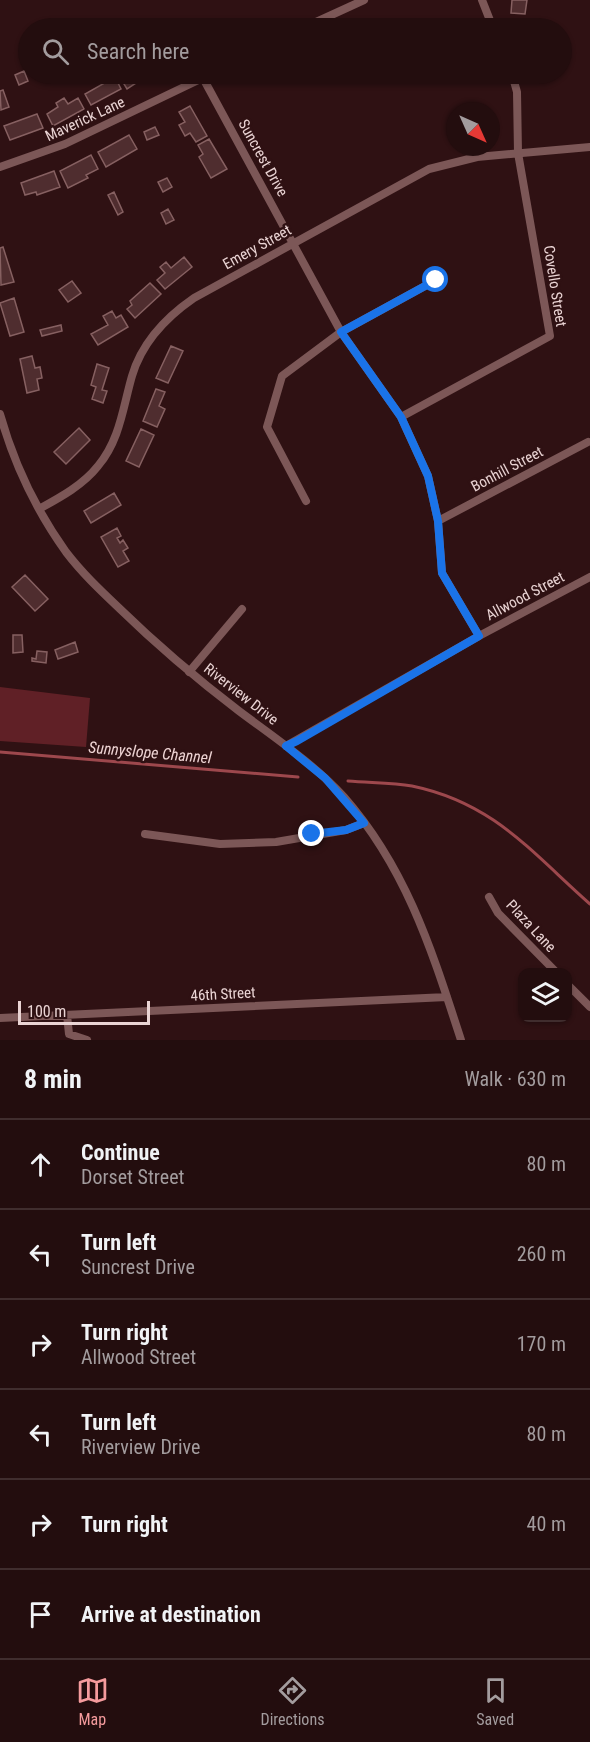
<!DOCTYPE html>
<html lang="en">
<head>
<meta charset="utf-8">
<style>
  :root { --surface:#230d0e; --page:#2b1617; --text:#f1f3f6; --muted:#a39c9e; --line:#402d2e; --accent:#f59b9d }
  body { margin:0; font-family:"Roboto Condensed",sans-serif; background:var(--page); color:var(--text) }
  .controls { position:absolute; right:18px; bottom:18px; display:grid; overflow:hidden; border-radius:12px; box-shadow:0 2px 4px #0004 }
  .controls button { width:54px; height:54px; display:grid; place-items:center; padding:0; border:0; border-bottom:2px solid var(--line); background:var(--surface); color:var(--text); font:30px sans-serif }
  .compass { position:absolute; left:446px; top:102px; width:54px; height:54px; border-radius:50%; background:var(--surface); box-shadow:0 2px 4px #0004; rotate:135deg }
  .scale { position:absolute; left:18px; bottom:15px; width:132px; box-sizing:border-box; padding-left:6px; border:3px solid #ead4d4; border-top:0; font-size:16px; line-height:21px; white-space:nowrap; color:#ead4d4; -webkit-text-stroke:4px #2f1113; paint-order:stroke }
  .stop { position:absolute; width:18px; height:18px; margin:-14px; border:4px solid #1a73e8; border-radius:50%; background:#fff }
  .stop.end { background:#1a73e8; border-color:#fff; box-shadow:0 2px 6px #0008 }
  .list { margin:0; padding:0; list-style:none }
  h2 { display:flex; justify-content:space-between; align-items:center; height:78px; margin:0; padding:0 24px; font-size:26px }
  h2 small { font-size:20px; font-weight:400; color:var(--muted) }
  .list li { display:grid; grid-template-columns:39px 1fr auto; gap:18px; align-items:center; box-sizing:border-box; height:90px; padding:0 24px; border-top:2px solid var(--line) }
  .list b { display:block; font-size:22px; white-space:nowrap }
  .list p { margin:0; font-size:20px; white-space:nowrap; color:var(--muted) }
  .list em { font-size:20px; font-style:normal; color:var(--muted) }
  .icon { flex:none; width:33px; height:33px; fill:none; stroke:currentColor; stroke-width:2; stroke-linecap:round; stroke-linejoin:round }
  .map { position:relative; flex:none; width:590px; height:1040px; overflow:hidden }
  .search { position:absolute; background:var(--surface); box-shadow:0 2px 4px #0004; left:18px; right:18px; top:18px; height:66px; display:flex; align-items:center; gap:15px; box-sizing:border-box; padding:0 21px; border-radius:33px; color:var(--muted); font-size:22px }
  .sheet { height:618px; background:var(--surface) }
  nav { display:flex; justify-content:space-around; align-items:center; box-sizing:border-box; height:84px; border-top:2px solid var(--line); background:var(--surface); font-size:16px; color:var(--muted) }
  nav a { display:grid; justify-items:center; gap:3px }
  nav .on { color:var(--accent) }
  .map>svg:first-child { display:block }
  .green { fill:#602026 }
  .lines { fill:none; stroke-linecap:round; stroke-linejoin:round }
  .stream { stroke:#9d484d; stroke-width:3 }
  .building { fill:#4f2d2f; stroke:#866061; stroke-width:1.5 }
  .minor { stroke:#7c5757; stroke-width:8 }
  .route { stroke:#1a73e8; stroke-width:8 }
  .labels { text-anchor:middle; stroke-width:5; stroke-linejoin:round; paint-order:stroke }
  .street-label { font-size:15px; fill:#ead4d4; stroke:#2f1113 }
  .water-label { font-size:16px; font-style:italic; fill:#eed4d4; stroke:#2f1113 }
</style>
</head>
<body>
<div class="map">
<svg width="590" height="1040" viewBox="0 0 590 1040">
  <rect width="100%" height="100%" fill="#2f1113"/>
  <path class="green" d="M0,687L90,698L86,747L0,741Z"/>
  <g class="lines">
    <path class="stream" d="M0,752L298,777
      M348,781C369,783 392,782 412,786C494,803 531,852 590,904"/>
  </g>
  <path class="building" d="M512,0H527L525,14L511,13Z
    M24,71L28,81L19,85L15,75Z
    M131,74H150L127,89L121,79Z
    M115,77L121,89L91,105L85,94Z
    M3,90L9,107L1,110L0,91Z
    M64,98L68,104L78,98L84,109L53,126L47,114L58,107L56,103Z
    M190,106L207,136L196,142L190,133L185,136L179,125L185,122L179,112Z
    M37,114L43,128L10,140L4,126Z
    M155,127L159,135L147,140L144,132Z
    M129,135L137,149L106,167L98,152Z
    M209,139L227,169L211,178L199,157L203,154L198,145Z
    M91,155L98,169L86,175L88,178L68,188L60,171Z
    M54,171L60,187L37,195L36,192L25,195L21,183Z
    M167,178L172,187L163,192L158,182Z
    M114,192L123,212L118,215L108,195Z
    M168,209L174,220L166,224L161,213Z
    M3,247L14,282L1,285L0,248Z
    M184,257L192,267L165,289L157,280L165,273L160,267L166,262L171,268Z
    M72,281L81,293L68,302L59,290Z
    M150,283L161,294L135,318L127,309L132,305L130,301Z
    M14,298L24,332L10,336L0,303Z
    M112,311L116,318L121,315L128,327L98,345L91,334L108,325L103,316Z
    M61,325L62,331L42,336L40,330Z
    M171,346L183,351L168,383L156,378Z
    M32,356L35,368L40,367L42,378L37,379L39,390L27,393L20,359Z
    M97,364L109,368L102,390L107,391L103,403L92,399L96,387L91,385Z
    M156,389L165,392L159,406L165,409L157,427L143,421Z
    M79,428L90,440L66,464L54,452Z
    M141,429L154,435L139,467L126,461Z
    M114,493L121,505L91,523L84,511Z
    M117,528L121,536L117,538L120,543L123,540L128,548L123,551L129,561L118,567L101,537Z
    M25,575L48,599L35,611L12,587Z
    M13,635H22L23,652L13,653Z
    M75,642L78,652L58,659L55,650Z
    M37,651L47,652L46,663L32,661V658L36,659Z"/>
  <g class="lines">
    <path class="minor" d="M482,0L493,28
      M303,28L364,0
      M203,78L341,332L401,417L428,476L438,521L442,573L479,636
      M0,167L65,144L211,74
      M0,414C14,464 36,510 66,552C82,573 100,590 119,608C157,645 197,679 239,711C275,738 314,764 344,797C407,869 432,951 461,1040
      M401,417L550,336L518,153L517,92L512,74
      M306,501L267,427L282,376L341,332L436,280
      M39,509C61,497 83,485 98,466C120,440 123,407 132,376C142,342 165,318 194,298L429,169L477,157L590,147
      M438,521L588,442
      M189,672L242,609
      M286,746L479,636L590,577
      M145,834L220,844L276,842L346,830L364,823
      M489,897L498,913L556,972
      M568,985L590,1007
      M67,1015L69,1034L87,1040
      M0,1018L447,997"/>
  </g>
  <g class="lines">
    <path class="route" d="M312,834L346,830L364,823L325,778L286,746L297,741L479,636L442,573L438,521L428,476L401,417L341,332L436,280"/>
  </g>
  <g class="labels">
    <g class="street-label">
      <text transform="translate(85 119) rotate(-25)" y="5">Maverick Lane</text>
      <text transform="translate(263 158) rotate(61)" y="5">Suncrest Drive</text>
      <text transform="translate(257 247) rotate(-29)" y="5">Emery Street</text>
      <text transform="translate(555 286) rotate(81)" y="5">Covello Street</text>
      <text transform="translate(507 469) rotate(-28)" y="5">Bonhill Street</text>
      <text transform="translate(525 596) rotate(-28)" y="5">Allwood Street</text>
      <text transform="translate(241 694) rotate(38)" y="5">Riverview Drive</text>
      <text transform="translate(531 926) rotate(47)" y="5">Plaza Lane</text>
      <text transform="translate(223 994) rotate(-3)" y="5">46th Street</text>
    </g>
    <g class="water-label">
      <text transform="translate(150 752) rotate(5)" y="6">Sunnyslope Channel</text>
    </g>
  </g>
</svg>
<div class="controls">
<button><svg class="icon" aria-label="layers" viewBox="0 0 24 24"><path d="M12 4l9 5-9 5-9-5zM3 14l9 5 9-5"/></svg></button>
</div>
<svg class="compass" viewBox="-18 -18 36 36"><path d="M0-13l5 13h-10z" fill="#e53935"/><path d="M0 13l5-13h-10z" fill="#a39c9e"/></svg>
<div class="scale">100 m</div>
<div class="stop" style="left:436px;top:280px"></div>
<div class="stop end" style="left:312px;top:834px"></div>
<div class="search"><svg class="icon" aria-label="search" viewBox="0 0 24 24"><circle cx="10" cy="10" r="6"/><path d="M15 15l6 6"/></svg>Search here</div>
</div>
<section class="sheet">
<h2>8 min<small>Walk · 630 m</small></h2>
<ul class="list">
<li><svg class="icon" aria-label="ahead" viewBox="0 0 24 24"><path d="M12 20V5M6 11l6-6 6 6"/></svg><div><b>Continue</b><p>Dorset Street</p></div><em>80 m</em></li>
<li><svg class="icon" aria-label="left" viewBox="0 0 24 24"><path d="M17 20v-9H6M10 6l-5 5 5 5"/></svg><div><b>Turn left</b><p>Suncrest Drive</p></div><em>260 m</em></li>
<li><svg class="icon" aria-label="right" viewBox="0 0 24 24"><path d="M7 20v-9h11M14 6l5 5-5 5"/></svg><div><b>Turn right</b><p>Allwood Street</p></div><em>170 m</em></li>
<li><svg class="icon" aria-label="left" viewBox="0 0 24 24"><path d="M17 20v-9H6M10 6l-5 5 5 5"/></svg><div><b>Turn left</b><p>Riverview Drive</p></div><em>80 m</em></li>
<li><svg class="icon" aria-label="right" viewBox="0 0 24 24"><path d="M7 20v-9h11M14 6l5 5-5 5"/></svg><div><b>Turn right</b></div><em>40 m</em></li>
<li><svg class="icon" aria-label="arrive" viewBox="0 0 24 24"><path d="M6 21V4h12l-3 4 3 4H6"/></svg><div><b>Arrive at destination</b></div></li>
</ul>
</section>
<nav>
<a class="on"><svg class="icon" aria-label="map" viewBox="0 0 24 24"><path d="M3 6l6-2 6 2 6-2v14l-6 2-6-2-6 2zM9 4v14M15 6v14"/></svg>Map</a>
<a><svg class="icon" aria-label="directions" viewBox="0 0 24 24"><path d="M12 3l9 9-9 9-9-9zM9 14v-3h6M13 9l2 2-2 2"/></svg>Directions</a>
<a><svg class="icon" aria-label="saved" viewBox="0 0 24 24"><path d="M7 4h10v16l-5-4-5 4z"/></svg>Saved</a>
</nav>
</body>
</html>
